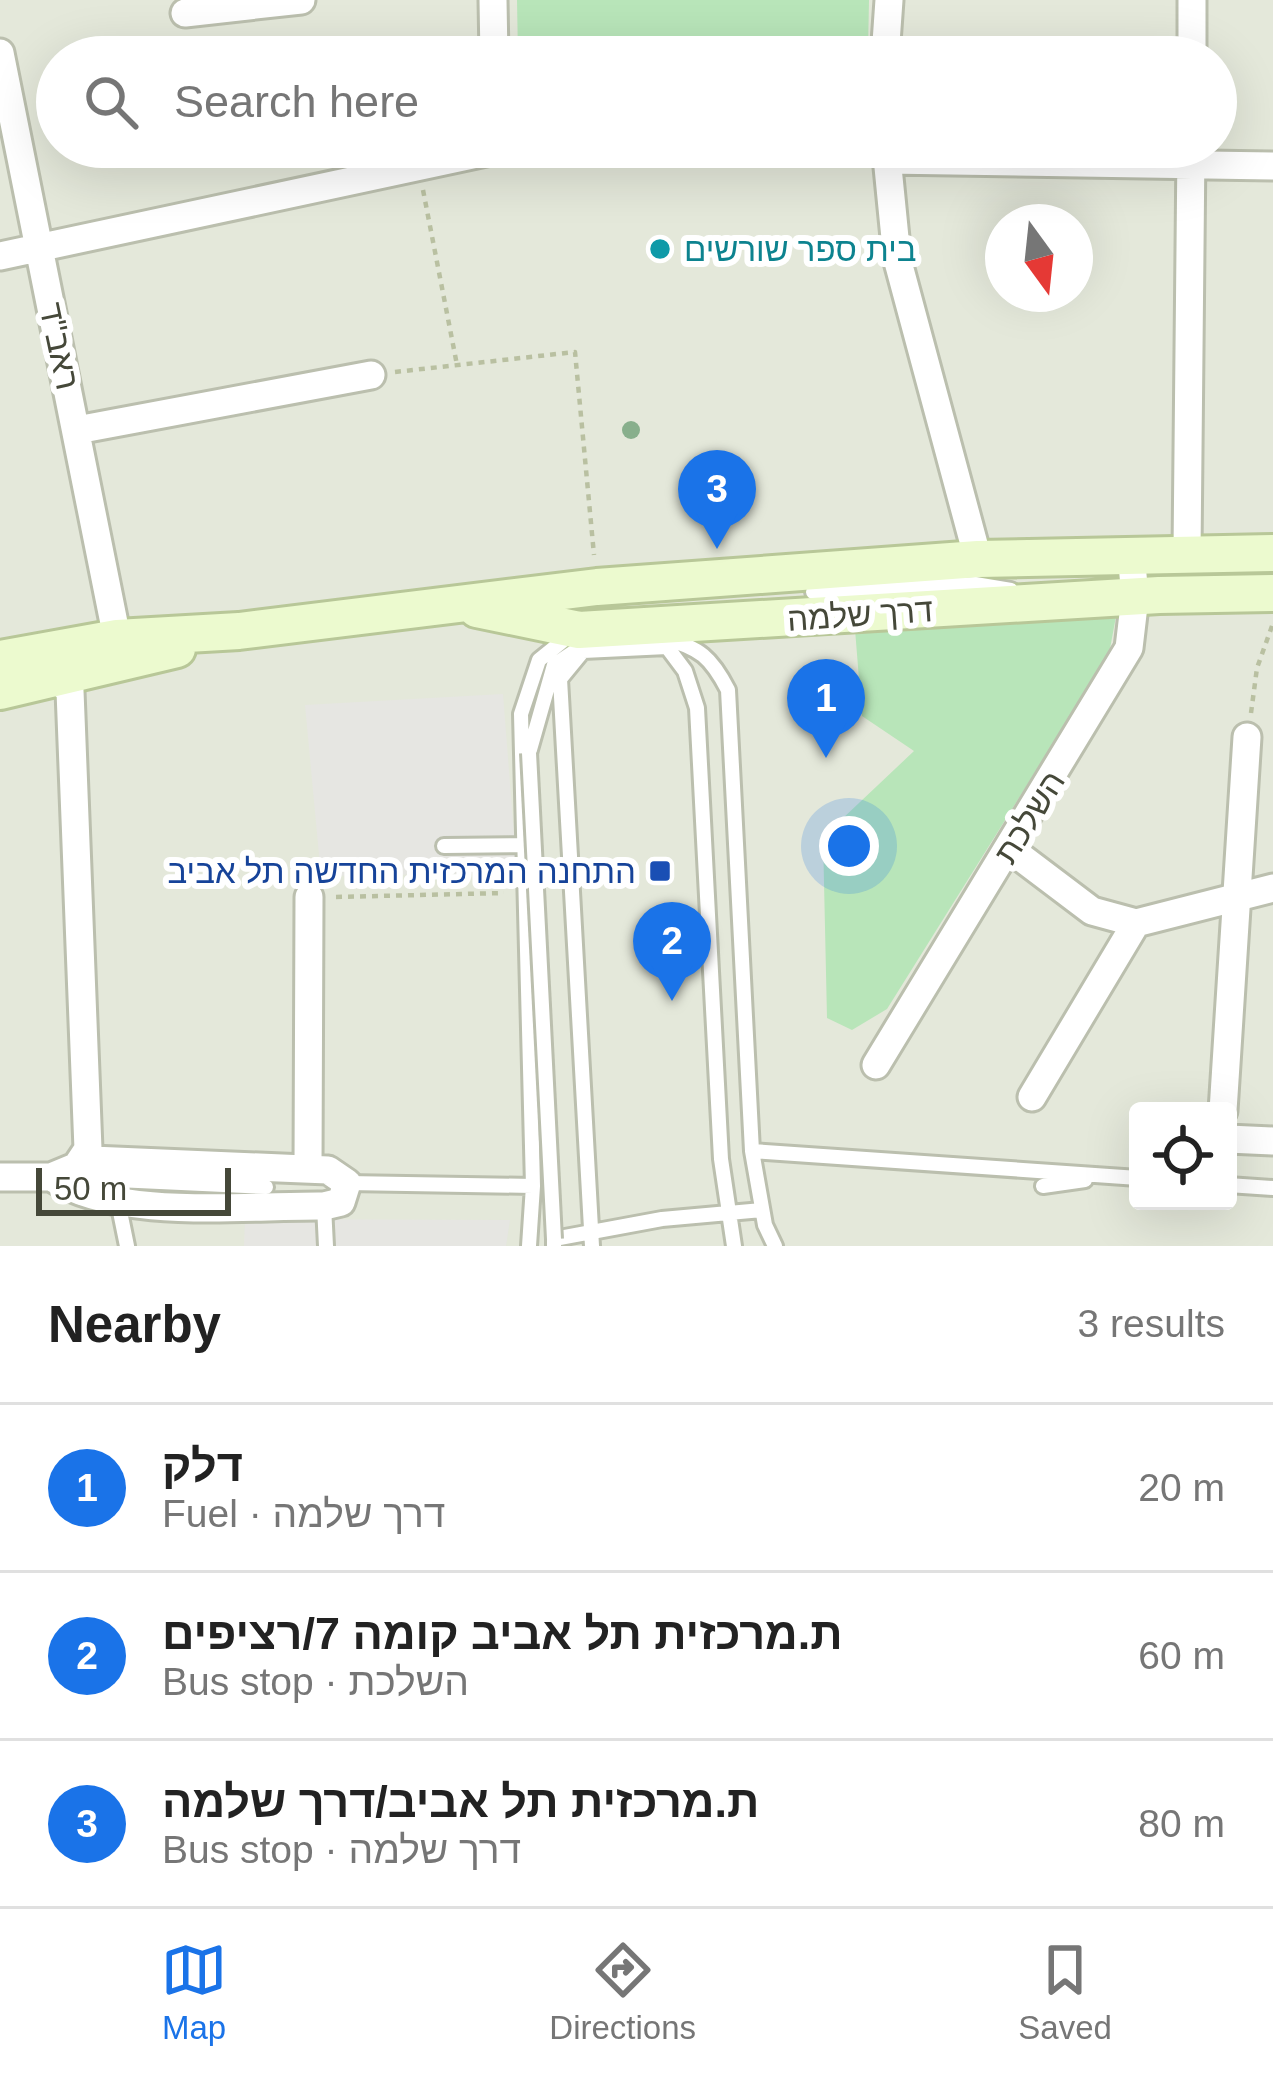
<!DOCTYPE html>
<html lang="en">
<head>
<meta charset="utf-8">
<style>
  :root { --surface:#fff; --page:#f2f2f2; --text:#222; --muted:#767676; --line:#e0e0e0; --accent:#1a73e8 }
  body { margin:0; font-family:Arial,Heebo,sans-serif; background:var(--page); color:var(--text) }
  .controls { position:absolute; right:36px; bottom:36px; display:grid; overflow:hidden; border-radius:12px; box-shadow:0 12px 48px #0002 }
  .controls button { width:108px; height:108px; display:grid; place-items:center; padding:0; border:0; border-bottom:3px solid var(--line); background:var(--surface); color:var(--text); font:60px sans-serif }
  .compass { position:absolute; left:985px; top:204px; width:108px; height:108px; border-radius:50%; background:var(--surface); box-shadow:0 12px 48px #0002; rotate:165deg }
  .scale { position:absolute; left:36px; bottom:30px; width:195px; box-sizing:border-box; padding-left:12px; border:6px solid #454839; border-top:0; font-size:33px; line-height:42px; white-space:nowrap; color:#454839; -webkit-text-stroke:9px #fff; paint-order:stroke }
  .you { position:absolute; left:849px; top:846px; width:42px; height:42px; margin:-30px; border:9px solid #fff; border-radius:50%; background:#1a73e8; box-shadow:0 0 0 18px #1a73e833 }
  .badge { display:grid; place-items:center; width:78px; height:78px; border-radius:50%; background:var(--accent); color:#fff; font-size:39px; font-weight:700 }
  .pin { position:absolute; translate:-50% -99px; filter:drop-shadow(0 3px 6px #0008) }
  .pin::after { content:''; position:absolute; top:63px; width:42px; height:36px; background:inherit; clip-path:polygon(0 0,100% 0,50% 100%) }
  .list { margin:0; padding:0; list-style:none }
  h2 { display:flex; justify-content:space-between; align-items:center; height:156px; margin:0; padding:0 48px; font-size:51px }
  h2 small { font-size:39px; font-weight:400; color:var(--muted) }
  .list li { display:grid; grid-template-columns:78px 1fr auto; gap:36px; align-items:center; box-sizing:border-box; height:168px; padding:0 48px; border-top:3px solid var(--line) }
  .list b { display:block; font-size:45px; white-space:nowrap }
  .list p { margin:0; font-size:39px; white-space:nowrap; color:var(--muted) }
  .list em { font-size:39px; font-style:normal; color:var(--muted) }
  .icon { flex:none; width:66px; height:66px; fill:none; stroke:currentColor; stroke-width:2; stroke-linecap:round; stroke-linejoin:round }
  .map { position:relative; flex:none; width:1273px; height:1246px; overflow:hidden }
  .search { position:absolute; background:var(--surface); box-shadow:0 12px 48px #0002; left:36px; right:36px; top:36px; height:132px; display:flex; align-items:center; gap:30px; box-sizing:border-box; padding:0 42px; border-radius:66px; color:var(--muted); font-size:45px }
  .sheet { height:660px; background:var(--surface) }
  nav { display:flex; justify-content:space-around; align-items:center; box-sizing:border-box; height:168px; border-top:3px solid var(--line); background:var(--surface); font-size:33px; color:var(--muted) }
  nav a { display:grid; justify-items:center; gap:6px }
  nav .on { color:var(--accent) }
  .map>svg:first-child { display:block }
  .residential { fill:#e4e8da; fill-rule:evenodd }
  .green { fill:#b8e5b9 }
  .parking { fill:#e6e6e2 }
  .lines { fill:none; stroke-linecap:round; stroke-linejoin:round }
  .lane-casing { stroke:#bbbfae; stroke-width:20 }
  .street-casing { stroke:#bbbfae; stroke-width:33 }
  .secondary-casing { stroke:#b8c798; stroke-width:42 }
  .path { stroke:#b9c0a1; stroke-width:4.5; stroke-dasharray:6 6; stroke-linecap:butt }
  .lane { stroke:#fff; stroke-width:14 }
  .street { stroke:#fff; stroke-width:27 }
  .secondary { stroke:#ecfacf; stroke-width:36 }
  .lane-bridge-casing { stroke:#bbbfae; stroke-width:20; stroke-linecap:butt }
  .lane-bridge { stroke:#fff; stroke-width:14 }
  .tree { fill:#88af8c }
  .culture-dot { fill:#0f9aa8; stroke:#fff; stroke-width:4.5 }
  .transit-dot { fill:#1a4fb4; stroke:#fff; stroke-width:4.5 }
  .labels { text-anchor:middle; stroke-width:12; stroke-linejoin:round; paint-order:stroke }
  .culture-label { font-size:33px; fill:#0d838f; stroke:#fff; text-anchor:start }
  .street-label { font-size:33px; fill:#454839; stroke:#fff }
  .transit-label { font-size:33px; fill:#164399; stroke:#fff; text-anchor:end }
</style>
</head>
<body>
<div class="map">
<svg width="1273" height="1246" viewBox="0 0 1273 1246">
  <rect width="100%" height="100%" fill="#f2f4eb"/>
  <path class="residential" d="M0,0H1273V1246H0ZM57,57H1216V147H57ZM1003,222H1075V294H1003ZM1138,1111H1228V1201H1138Z"/>
  <path class="green" d="M517,0H869L868,51L844,57H518Z
    M1117,611L1109,654L887,1009L852,1030L827,1018L823,837L914,751L862,716L854,617Z"/>
  <path class="parking" d="M503,694L517,873L321,876L305,705Z
    M245,1219L510,1220L506,1246H244Z"/>
  <g class="lines">
    <defs>
      <path id="lane" d="M813,592L975,584L1011,590
        M664,638C700,648 711,657 728,690L752,1151L765,1225L775,1246
        M529,753L554,665L578,649
        M444,846L525,845
        M752,1151L1138,1178
        M74,1178L266,1187
        M347,1183L533,1186
        M1228,1185L1273,1188
        M1043,1186L1085,1180
        M118,1202L127,1246
        M324,1206L326,1246
        M529,1246L533,1186L521,714L539,660L570,635
        M554,1246V1239L662,1219L762,1210
        M592,1246L560,679L583,651L667,647L685,671L697,708L721,1159L734,1246"/>
      <path id="street" d="M493,0L494,57
        M185,13L301,0
        M0,53L117,638
        M885,57L889,0
        M1192,57V0
        M886,147L897,258L978,559
        M886,160L1273,166
        M0,256L510,147
        M77,430L371,375
        M1187,552L1191,147
        M58,680L70,691L88,1149L78,1164
        M1010,849L1092,911L1136,923L1273,888
        M876,1065L1129,648L1135,597L1131,553
        M1032,1097L1136,923
        M1223,1111L1247,737
        M1228,1139L1273,1141
        M308,1169L309,897
        M0,1177H51L92,1160L328,1170L347,1183L341,1202L324,1206C244,1205 119,1221 51,1177"/>
      <path id="secondary" d="M477,609L579,630L1159,595L1273,593
        M0,659L117,638L239,631L597,587L978,559L1273,553
        M0,691L177,649"/>
    </defs>
    <use href="#lane" class="lane-casing"/>
    <use href="#street" class="street-casing"/>
    <use href="#secondary" class="secondary-casing"/>
    <path class="path" d="M423,190L457,365
      M395,372L575,352L594,555
      M1251,713L1257,668L1272,626
      M336,897L504,893"/>
    <use href="#lane" class="lane"/>
    <use href="#street" class="street"/>
    <use href="#secondary" class="secondary"/>
    <defs>
      <path id="lane-bridge" d="M529,753L554,1239"/>
    </defs>
    <use href="#lane-bridge" class="lane-bridge-casing"/>
    <use href="#lane-bridge" class="lane-bridge"/>
  </g>
  <circle class="tree" cx="631" cy="430" r="9"/>
  <circle class="culture-dot" cx="660" cy="249" r="12"/>
  <rect class="transit-dot" x="648" y="859" width="24" height="24" rx="6"/>
  <g class="labels">
    <g class="culture-label">
      <text x="684" y="261">בית ספר שורשים</text>
    </g>
    <g class="street-label">
      <text transform="translate(60 346) rotate(78)" y="12">ראב"ד</text>
      <text transform="translate(860 614) rotate(-4)" y="12">דרך שלמה</text>
      <text transform="translate(1029 817) rotate(-58)" y="12">השלכת</text>
    </g>
    <g class="transit-label">
      <text x="636" y="883">התחנה המרכזית החדשה תל אביב</text>
    </g>
  </g>
</svg>
<div class="controls">
<button><svg class="icon" aria-label="locate" viewBox="0 0 24 24"><circle cx="12" cy="12" r="6"/><path d="M12 2v4M12 18v4M2 12h4M18 12h4"/></svg></button>
</div>
<svg class="compass" viewBox="-18 -18 36 36"><path d="M0-13l5 13h-10z" fill="#e53935"/><path d="M0 13l5-13h-10z" fill="#767676"/></svg>
<div class="scale">50 m</div>
<div class="you"></div>
<div class="pin badge" style="left:826px;top:758px">1</div>
<div class="pin badge" style="left:672px;top:1001px">2</div>
<div class="pin badge" style="left:717px;top:549px">3</div>
<div class="search"><svg class="icon" aria-label="search" viewBox="0 0 24 24"><circle cx="10" cy="10" r="6"/><path d="M15 15l6 6"/></svg>Search here</div>
</div>
<section class="sheet">
<h2>Nearby<small>3 results</small></h2>
<ul class="list">
<li><span class="badge">1</span><div><b>דלק</b><p>Fuel · דרך שלמה</p></div><em>20 m</em></li>
<li><span class="badge">2</span><div><b>ת.מרכזית תל אביב קומה 7/רציפים</b><p>Bus stop · השלכת</p></div><em>60 m</em></li>
<li><span class="badge">3</span><div><b>ת.מרכזית תל אביב/דרך שלמה</b><p>Bus stop · דרך שלמה</p></div><em>80 m</em></li>
</ul>
</section>
<nav>
<a class="on"><svg class="icon" aria-label="map" viewBox="0 0 24 24"><path d="M3 6l6-2 6 2 6-2v14l-6 2-6-2-6 2zM9 4v14M15 6v14"/></svg>Map</a>
<a><svg class="icon" aria-label="directions" viewBox="0 0 24 24"><path d="M12 3l9 9-9 9-9-9zM9 14v-3h6M13 9l2 2-2 2"/></svg>Directions</a>
<a><svg class="icon" aria-label="saved" viewBox="0 0 24 24"><path d="M7 4h10v16l-5-4-5 4z"/></svg>Saved</a>
</nav>
</body>
</html>
